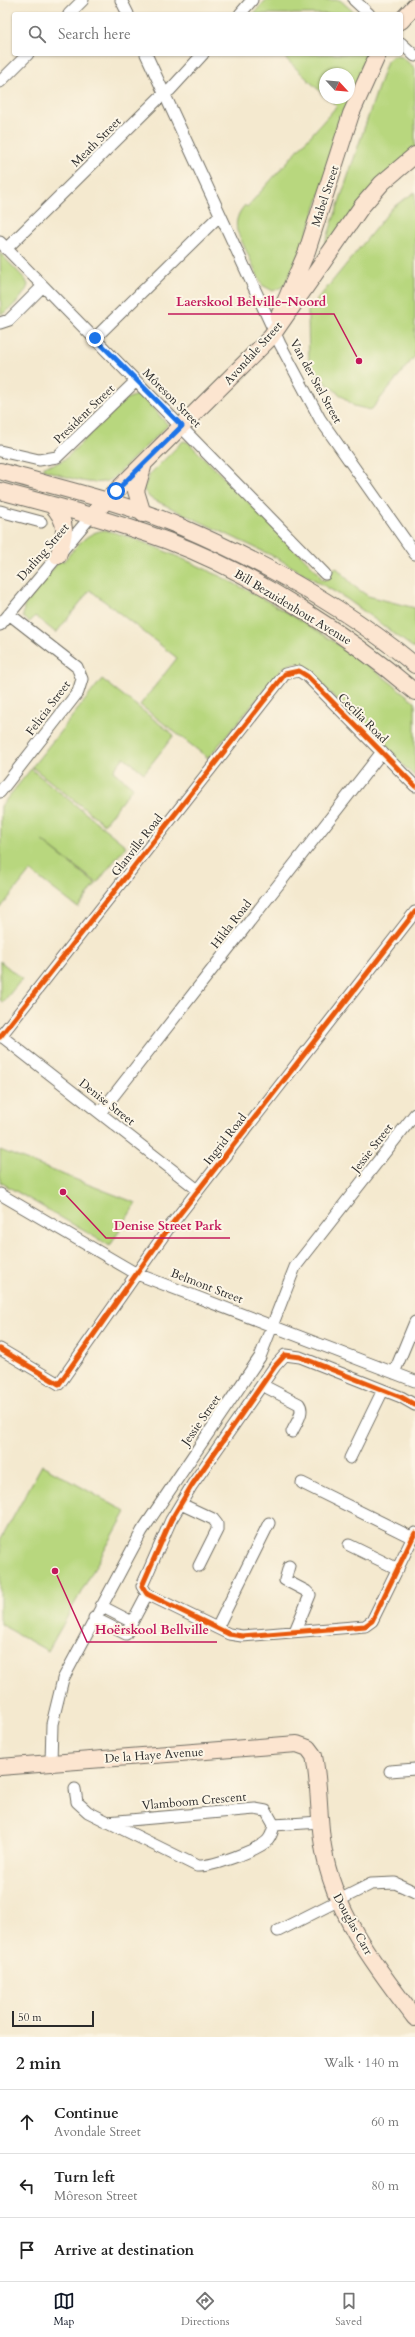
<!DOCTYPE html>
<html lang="en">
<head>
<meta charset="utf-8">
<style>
  :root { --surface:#fff; --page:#f2f2f2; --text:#222; --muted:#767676; --line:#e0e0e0; --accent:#111827 }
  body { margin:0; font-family:Cardo,serif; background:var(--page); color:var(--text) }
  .compass { position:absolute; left:319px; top:68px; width:36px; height:36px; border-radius:50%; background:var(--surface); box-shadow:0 1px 3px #0004; rotate:116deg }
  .scale { position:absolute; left:12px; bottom:10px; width:82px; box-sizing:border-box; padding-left:4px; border:2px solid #2b2b2b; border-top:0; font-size:11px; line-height:14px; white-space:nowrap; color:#2b2b2b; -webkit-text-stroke:3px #fcf5e5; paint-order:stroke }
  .stop { position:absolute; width:12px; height:12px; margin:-9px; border:3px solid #1a73e8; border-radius:50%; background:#fff }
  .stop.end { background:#1a73e8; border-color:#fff; box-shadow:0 1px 4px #0008 }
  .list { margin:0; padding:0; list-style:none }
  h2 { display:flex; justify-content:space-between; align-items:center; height:52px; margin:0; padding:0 16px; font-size:17px }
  h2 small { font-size:13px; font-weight:400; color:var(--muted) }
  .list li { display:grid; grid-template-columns:26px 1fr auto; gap:12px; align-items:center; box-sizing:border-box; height:64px; padding:0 16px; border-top:1px solid var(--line) }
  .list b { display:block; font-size:15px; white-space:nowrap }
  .list p { margin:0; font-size:13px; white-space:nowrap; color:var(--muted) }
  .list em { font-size:13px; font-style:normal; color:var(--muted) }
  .icon { flex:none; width:22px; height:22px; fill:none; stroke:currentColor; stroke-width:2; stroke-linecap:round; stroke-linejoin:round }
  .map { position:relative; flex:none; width:415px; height:2037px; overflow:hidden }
  .search { position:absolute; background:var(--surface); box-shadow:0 1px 3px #0004; left:12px; right:12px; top:12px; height:44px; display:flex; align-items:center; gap:10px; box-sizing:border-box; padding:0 14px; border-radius:4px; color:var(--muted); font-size:15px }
  .sheet { height:244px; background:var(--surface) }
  nav { display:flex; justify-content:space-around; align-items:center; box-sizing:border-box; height:56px; border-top:1px solid var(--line); background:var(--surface); font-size:11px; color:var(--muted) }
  nav a { display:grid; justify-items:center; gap:2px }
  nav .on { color:var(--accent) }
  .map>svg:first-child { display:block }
  .green { fill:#b8d77e; stroke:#728154 }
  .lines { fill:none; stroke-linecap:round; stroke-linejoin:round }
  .street-casing { stroke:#716e64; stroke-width:13 }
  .secondary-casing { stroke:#716e64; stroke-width:18 }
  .street { stroke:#fff; stroke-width:11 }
  .secondary { stroke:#fce5d0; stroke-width:16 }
  .cycleway-casing { stroke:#fcf5e5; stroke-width:8 }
  .cycleway { stroke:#e8590c; stroke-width:5 }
  .route { stroke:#1a73e8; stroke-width:5 }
  .labels { text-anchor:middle; stroke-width:4; stroke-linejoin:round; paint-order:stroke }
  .street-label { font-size:12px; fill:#2b2b2b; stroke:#fcf5e5 }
  .leader { fill:none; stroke:#c2185b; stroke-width:1.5 }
  .callout-dot { fill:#c2185b; stroke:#fcf5e5; stroke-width:1.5 }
  .callout-label { font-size:13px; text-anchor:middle; font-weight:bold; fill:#c2185b; stroke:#fcf5e5; stroke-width:4; stroke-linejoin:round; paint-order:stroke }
</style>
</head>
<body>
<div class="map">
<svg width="415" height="2037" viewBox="0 0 415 2037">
  <rect width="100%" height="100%" fill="#fcf5e5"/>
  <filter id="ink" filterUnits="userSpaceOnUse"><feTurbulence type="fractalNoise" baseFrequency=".025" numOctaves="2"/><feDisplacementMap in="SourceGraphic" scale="8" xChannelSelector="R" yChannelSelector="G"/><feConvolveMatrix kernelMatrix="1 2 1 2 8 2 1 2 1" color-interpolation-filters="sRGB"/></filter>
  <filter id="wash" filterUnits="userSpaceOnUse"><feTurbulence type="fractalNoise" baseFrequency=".012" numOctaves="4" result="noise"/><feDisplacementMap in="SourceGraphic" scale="16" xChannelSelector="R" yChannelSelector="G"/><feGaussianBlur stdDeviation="0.9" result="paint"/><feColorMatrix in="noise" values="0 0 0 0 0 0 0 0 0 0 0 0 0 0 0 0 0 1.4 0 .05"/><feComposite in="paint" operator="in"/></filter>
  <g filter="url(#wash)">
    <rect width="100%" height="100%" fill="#f4e9cf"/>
    <path class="green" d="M266,0H340L356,14H253Z
      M281,54H367L302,249L284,286L273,291L262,285L237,231C235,221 238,213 245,205L247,207L337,106L327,98H349V74H325V96Z
      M393,56L402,57L415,68V151L323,250L387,61Z
      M415,192V356L371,410L354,406L309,369L308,311L393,207Z
      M0,253L25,279L28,285C26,294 9,312 1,314Z
      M137,395L143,397L168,425L112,479C92,489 64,475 44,470V466L55,464L65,459L126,399Z
      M183,441L188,442L318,572L322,580L329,579L331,571L336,567L355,587L368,596L415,608V649L347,599L277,558L150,498L143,489L150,474Z
      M105,530C134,537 162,550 190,562C271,599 346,645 415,702V777L301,664L293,663L283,668L208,758L140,705L177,658L90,590L56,633L35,616L30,622L23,617L24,606L60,560L63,562C75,548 86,532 105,530Z
      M102,679L174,735L144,773L124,757L113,771L133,787L104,824L32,767Z
      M31,769L126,846L97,883L42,841L96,884L78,908L30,871L0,909L1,806Z
      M0,961L22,979L3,1002L0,1000Z
      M0,1150L136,1203L110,1246L0,1182Z
      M42,1465L126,1512L48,1651L0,1624V1541Z"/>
  </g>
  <g filter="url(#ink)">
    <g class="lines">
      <defs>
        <path id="street" d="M121,0L128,14
          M354,0L369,14
          M69,14L83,0
          M240,14L252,0
          M401,43L415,56
          M146,54L280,344L320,419L415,554
          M0,82L28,54
          M0,242L325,574
          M6,249L159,98L170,90L203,54
          M0,323L9,320L43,286
          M95,338L220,215
          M0,451L39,460L57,457L136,381
          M0,511L41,522
          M0,625L92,515
          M0,792L78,692L82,679L77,667L9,614
          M0,1035L198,1190
          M0,1037L285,674L299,671L307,676L415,786
          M100,1113L382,752
          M0,1194L137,1274L415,1381
          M0,1349L59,1384L168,1229L415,912
          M394,1373L415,1322
          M262,1385L299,1404C305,1412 296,1423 292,1432
          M415,1405L401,1397L300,1357L285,1355L275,1366L192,1485L171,1520L142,1586L147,1594L229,1634L242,1636L365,1626L372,1621L375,1615L415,1533
          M350,1458L383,1390
          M302,1483L413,1538
          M181,1504L213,1519L217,1524V1530L199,1566
          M349,1545L398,1569
          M289,1566L285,1580L306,1591L310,1595L295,1631
          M101,1606L132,1622
          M94,1618L126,1634L147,1594
          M217,1628L269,1523
          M51,1763L52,1724L63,1679L142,1531L260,1357L295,1267L415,1114
          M390,1771L415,1769
          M75,1789L77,1802L88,1812L197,1866C211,1867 259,1850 268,1840C272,1835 273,1830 274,1825L266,1811L255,1809L107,1822
          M274,1825L320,1822
          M278,1931L371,1884L395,1883L415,1892"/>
        <path id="secondary" d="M401,21L415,6
          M278,318L307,251L351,114L378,54
          M143,467L136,491L143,514
          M0,471C59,488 122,502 179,526C263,562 345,607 415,665
          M0,491C57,506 113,521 168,541C253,573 347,634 415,692
          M52,505C69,524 65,534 58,556
          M92,515L271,337L362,206L382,183L415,155
          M0,1767L297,1744L308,1748L314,1756C320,1785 318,1816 323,1846C333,1912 376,1967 415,2018"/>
      </defs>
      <use href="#street" class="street-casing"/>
      <use href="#secondary" class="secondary-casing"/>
      <use href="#street" class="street"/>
      <use href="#secondary" class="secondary"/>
      <defs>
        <path id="cycleway" d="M0,1037L285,674L299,671L307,676L415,786
          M0,1349L59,1384L168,1229L415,912
          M415,1405L401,1397L300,1357L285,1355L275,1366L192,1485L171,1520L142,1586L147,1594L229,1634L242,1636L365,1626L372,1621L375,1615L415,1533"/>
      </defs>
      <use href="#cycleway" class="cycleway-casing"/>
      <use href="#cycleway" class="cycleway"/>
    </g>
  </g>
  <g class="lines" filter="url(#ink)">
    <path class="route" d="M95,338L182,426L116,491"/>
  </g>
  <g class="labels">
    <g class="street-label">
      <text transform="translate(96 142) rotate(-45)" y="4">Meath Street</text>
      <text transform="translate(325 196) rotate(-72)" y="4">Mabel Street</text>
      <text transform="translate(253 353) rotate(-48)" y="4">Avondale Street</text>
      <text transform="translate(316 381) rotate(61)" y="4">Van der Stel Street</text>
      <text transform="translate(172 398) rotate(45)" y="4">Môreson Street</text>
      <text transform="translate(84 414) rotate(-44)" y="4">President Street</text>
      <text transform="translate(43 552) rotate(-49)" y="4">Darling Street</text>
      <text transform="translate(293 607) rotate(31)" y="4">Bill Bezuidenhout Avenue</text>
      <text transform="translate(48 708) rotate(-53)" y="4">Felicia Street</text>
      <text transform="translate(363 718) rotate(45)" y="4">Cecilia Road</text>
      <text transform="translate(137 845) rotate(-52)" y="4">Glanville Road</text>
      <text transform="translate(231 924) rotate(-52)" y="4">Hilda Road</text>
      <text transform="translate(107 1102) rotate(38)" y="4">Denise Street</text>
      <text transform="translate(225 1139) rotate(-52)" y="4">Ingrid Road</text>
      <text transform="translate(372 1148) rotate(-52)" y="4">Jessie Street</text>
      <text transform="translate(207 1286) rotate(21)" y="4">Belmont Street</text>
      <text transform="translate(201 1420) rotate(-55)" y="4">Jessie Street</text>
      <text transform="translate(154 1755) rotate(-4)" y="4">De la Haye Avenue</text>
      <text transform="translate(194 1801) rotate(-5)" y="4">Vlamboom Crescent</text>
      <text transform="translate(353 1924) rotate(61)" y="4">Douglas Carr</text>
    </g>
  </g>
  <path class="leader" d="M359 361L334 314H168M63 1192L106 1238H230M55 1571L87 1642H217"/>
  <g class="callout-dot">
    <circle cx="359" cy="361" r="4"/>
    <circle cx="63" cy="1192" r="4"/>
    <circle cx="55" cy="1571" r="4"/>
  </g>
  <g class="callout-label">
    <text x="251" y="306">Laerskool Belville-Noord</text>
    <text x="168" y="1230">Denise Street Park</text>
    <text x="152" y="1634">Hoërskool Bellville</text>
  </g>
</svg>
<svg class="compass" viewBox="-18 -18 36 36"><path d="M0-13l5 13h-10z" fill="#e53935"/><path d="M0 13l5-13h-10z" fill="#767676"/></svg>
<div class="scale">50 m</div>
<div class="stop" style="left:116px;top:491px"></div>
<div class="stop end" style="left:95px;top:338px"></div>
<div class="search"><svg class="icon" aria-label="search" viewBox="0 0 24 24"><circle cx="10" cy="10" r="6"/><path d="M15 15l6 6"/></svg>Search here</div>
</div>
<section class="sheet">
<h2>2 min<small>Walk · 140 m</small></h2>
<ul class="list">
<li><svg class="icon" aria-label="ahead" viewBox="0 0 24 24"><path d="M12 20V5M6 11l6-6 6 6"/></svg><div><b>Continue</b><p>Avondale Street</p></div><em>60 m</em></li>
<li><svg class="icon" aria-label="left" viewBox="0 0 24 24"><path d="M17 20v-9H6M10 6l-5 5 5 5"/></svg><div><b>Turn left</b><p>Môreson Street</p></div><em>80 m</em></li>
<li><svg class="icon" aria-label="arrive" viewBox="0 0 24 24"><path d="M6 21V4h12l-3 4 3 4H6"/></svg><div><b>Arrive at destination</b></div></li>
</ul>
</section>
<nav>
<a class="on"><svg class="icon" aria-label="map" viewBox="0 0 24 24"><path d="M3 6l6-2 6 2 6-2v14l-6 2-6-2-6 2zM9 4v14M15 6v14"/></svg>Map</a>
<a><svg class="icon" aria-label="directions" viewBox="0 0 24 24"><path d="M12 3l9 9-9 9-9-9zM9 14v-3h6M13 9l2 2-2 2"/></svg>Directions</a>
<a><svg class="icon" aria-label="saved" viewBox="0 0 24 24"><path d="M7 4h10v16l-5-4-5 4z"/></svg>Saved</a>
</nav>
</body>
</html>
